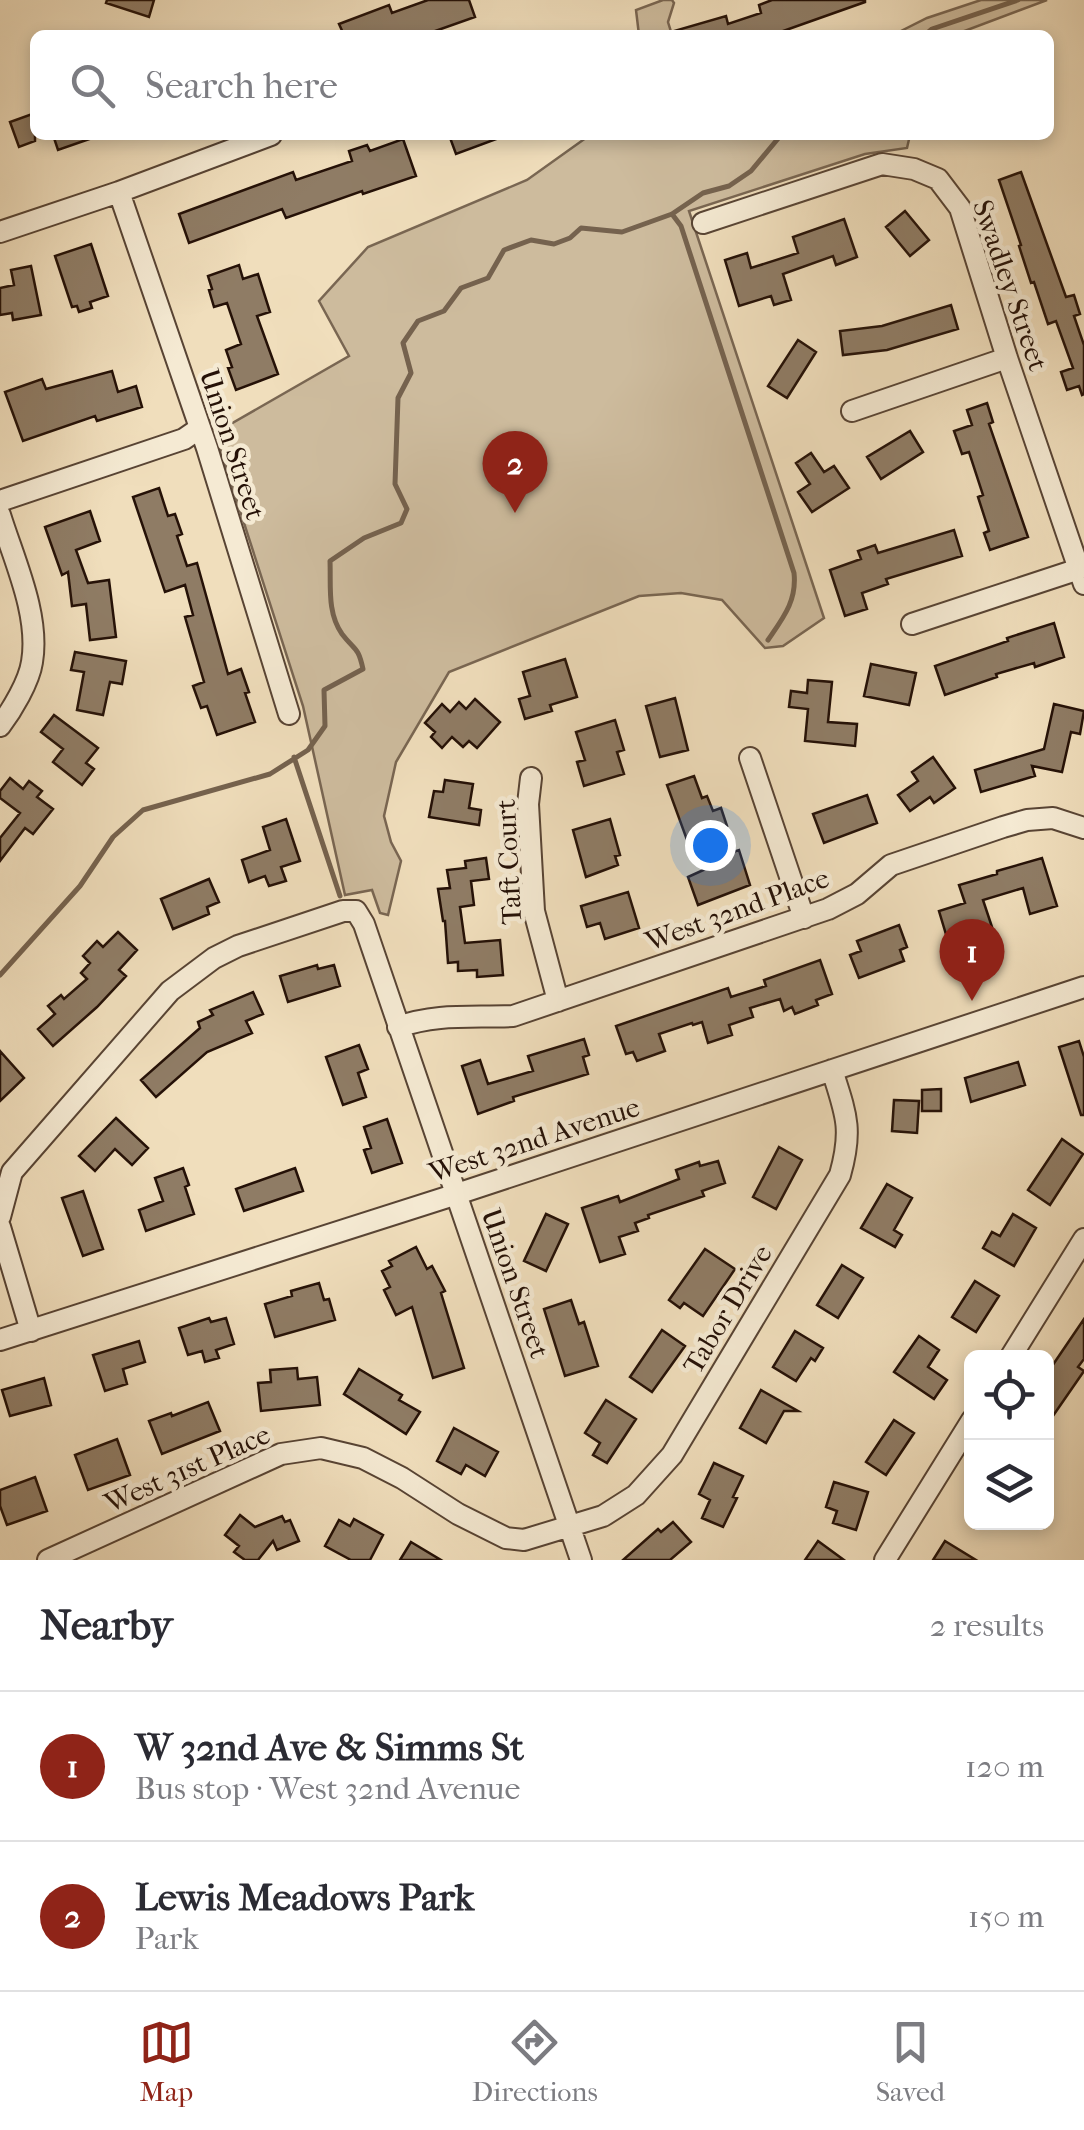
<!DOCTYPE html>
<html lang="en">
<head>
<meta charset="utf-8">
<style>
  :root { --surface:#fff; --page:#f7f7f7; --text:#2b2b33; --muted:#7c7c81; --line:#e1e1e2; --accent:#8f2418 }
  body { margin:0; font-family:"IM FELL French Canon",serif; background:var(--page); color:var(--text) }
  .controls { position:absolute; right:30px; bottom:30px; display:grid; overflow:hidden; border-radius:15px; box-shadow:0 5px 15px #0003 }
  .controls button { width:90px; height:90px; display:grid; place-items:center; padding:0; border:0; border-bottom:2px solid var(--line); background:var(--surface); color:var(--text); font:50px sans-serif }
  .you { position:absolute; left:710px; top:845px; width:35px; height:35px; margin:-25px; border:8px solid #fff; border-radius:50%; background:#1a73e8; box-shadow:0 0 0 15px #1a73e833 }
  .badge { display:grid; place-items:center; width:65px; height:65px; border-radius:50%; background:var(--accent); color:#fff; font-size:32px; font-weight:700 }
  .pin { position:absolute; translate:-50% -82px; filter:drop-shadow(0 2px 5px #0008) }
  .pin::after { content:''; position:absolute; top:52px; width:35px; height:30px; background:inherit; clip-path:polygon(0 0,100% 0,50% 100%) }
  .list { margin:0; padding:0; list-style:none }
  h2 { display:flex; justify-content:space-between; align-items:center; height:130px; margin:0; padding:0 40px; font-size:42px }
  h2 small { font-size:32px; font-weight:400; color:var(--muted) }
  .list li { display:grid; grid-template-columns:65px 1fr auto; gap:30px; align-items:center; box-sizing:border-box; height:150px; padding:0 40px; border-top:2px solid var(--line) }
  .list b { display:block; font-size:38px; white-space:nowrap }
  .list p { margin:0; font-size:32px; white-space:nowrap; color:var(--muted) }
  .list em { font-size:32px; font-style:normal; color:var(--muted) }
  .icon { flex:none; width:55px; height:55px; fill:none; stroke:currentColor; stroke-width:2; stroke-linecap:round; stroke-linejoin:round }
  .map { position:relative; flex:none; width:1084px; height:1560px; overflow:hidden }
  .search { position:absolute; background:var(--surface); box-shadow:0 5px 15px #0003; left:30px; right:30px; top:30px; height:110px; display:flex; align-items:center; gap:25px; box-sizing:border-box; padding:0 35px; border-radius:15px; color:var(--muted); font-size:38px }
  .sheet { height:430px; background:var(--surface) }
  nav { display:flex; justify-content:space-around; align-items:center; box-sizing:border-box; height:140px; border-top:2px solid var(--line); background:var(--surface); font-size:28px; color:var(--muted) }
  nav a { display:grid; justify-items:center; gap:5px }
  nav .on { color:var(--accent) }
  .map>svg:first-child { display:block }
  .green { fill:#cdbb9d; stroke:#796652; stroke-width:2.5 }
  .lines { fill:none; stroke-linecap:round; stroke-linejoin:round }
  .stream { stroke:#75624e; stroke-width:5 }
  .building { fill:#8f7c65; stroke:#251107; stroke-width:2.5 }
  .minor-casing { stroke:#584434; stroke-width:24 }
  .minor { stroke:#f5ead3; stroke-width:20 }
  .labels { text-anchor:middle; stroke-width:9; stroke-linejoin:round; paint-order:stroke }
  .street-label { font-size:28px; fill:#251107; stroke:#f5ead3 }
</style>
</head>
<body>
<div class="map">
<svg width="1084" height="1560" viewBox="0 0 1084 1560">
  <rect width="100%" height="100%" fill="#f0debc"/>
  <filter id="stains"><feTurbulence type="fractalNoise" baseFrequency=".002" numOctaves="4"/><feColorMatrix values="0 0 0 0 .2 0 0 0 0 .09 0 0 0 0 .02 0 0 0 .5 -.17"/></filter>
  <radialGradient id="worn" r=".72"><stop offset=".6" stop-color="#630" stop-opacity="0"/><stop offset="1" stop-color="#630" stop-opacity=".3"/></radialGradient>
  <path class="green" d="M663,0H672L674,3L668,22L672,35H639L636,10Z
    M981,0H1047L954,35H893L927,18Z
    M590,135H910L907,148L865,154L689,211L824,618L783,646L765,648L722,600L681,593L639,596L449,672L396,762L384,816L391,842L401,861L388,915L380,913L372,890L345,895L303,706L215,433L349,356L319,301L368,247L527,180Z"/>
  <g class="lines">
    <path class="stream" d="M925,35L932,29L1018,0
      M672,214L681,226L794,573C797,601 783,618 768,640
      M294,757L340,896
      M0,975L80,886L113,837L143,810L270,774L308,750L325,726L324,690L363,669C358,646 355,651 342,634C327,613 331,586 330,561L364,538L401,523L407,509L395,484L398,398L411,373L403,343L418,321L444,311L461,288L488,278L504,250L531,240L554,244L570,238L581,228L622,232L672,214L703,193L729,186L751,171L781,135"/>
  </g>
  <path class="building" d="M107,0H154L149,17L106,3Z
    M428,0H469L475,17L424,35H344L339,24L389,5L392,13Z
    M772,0H865V2L772,35H675L674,31L726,16L728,24L761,13L759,5Z
    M35,113V141L19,147L10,122Z
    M53,135H95V137L58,150Z
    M449,135H498L499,138L456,154Z
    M403,139L416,176L363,194L362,191L286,218L282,209L189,243L179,214L293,172L296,180L352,161L349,151L367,145L370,151Z
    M1021,172L1066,297L1074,295L1080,314L1074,316L1084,345V394L1082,395L1079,386L1067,390L1061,372L1073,368L1056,321L1048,324L1034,282L1031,283L1019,246L1021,245L999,180Z
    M905,211L929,240L910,256L886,227Z
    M844,219L857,257L836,265L833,256L783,274L791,300L774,305L771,296L739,306L725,260L747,253L751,268L798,253L793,237Z
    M91,244L108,296L90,302L92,308L79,312L77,306L72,307L55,256Z
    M239,265L243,279L258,274L270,312L257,316L278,374L236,390L228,368L232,367L226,350L241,344L227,303L214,307L209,290L212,289L208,276Z
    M31,266L41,315L13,320L12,313L0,315V288L14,285L11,270Z
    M951,305L958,329L887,350L843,355L840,331L882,326Z
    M798,340L816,352L787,398L768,386Z
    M112,371L118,392L136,386L142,407L97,421L95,416L23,441L5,392L42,379L46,389Z
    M987,403L993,422L989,424L1028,537L990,550L984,533L989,531L978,497L983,495L969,452L962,454L954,431L972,425L967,410Z
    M910,431L923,452L881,479L867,457Z
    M811,453L824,472L834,466L849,488L812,512L798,492L810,484L796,463Z
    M159,488L168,516L175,514L182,534L177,536L187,566L197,563L228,674L241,669L249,692L245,693L255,722L217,735L207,706L201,708L193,686L204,682L185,617L193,615L185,585L165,592L133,497Z
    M90,511L100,541L76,550L88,583L109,580L116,637L90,640L86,604L72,606L68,572L62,575L45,527Z
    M954,530L962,556L886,579L888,584L862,593L867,609L845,616L830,570L861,559L858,551L875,545L878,553Z
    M1054,623L1064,657L1035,667L1034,663L996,674L997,677L945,695L935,666L1008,641L1007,638Z
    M75,652L126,661L122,684L110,682L103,715L77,710L84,672L71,670Z
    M565,659L577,697L550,705L552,711L525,719L519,699L530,696L523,672Z
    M871,664L916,673L909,705L864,696Z
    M808,680L832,682L828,722L857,724L855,746L805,741L808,709L789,707L791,691L807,693Z
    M675,698L688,750L660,757L646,706Z
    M475,699L500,722L477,748L469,741L463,747L452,737L442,748L431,737L435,732L425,723L442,704L450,712L459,702L466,709Z
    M1054,704L1084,711L1080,734L1071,732L1062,772L1032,766L1035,776L981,792L975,770L1044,749Z
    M54,715L98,748L86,763L94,769L82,785L53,762L63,749L41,732Z
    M615,720L624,750L617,752L624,774L584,786L577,762L585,760L576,732Z
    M933,757L955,788L934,803L930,797L910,811L898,795L918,781L912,772Z
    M694,776L702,798L707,796L713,811L721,808L727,826L687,840L667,785Z
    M10,778L23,789L29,781L42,791L37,797L53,809L33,834L25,828L0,861V838L20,813L0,798V791Z
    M445,780L473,784L469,808L481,810L479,825L429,817L434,791L443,792Z
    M867,795L877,823L824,843L813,814Z
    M286,819L300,861L281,867L286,881L269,886L265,876L249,882L242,860L270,850L263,827Z
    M610,819L620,855L615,856L618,865L586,877L573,830Z
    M739,850L750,885L698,905L688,877L710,867L708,860Z
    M486,858L489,879L471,881L474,905L460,907L465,943L500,940L503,975L477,977V970L458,971V962L448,963L445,921H443L438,889L450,888L447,870L466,868L465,861Z
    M1042,858L1057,906L1030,914L1023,888L983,900L992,927L948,941L939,911L965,903L959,885L997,874V871Z
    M209,879L219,902L207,907L209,914L173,929L161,899Z
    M628,892L639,928L605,939L600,923L587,927L581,906Z
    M899,925L907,947L900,950L904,961L859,978L850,955L861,951L857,941Z
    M118,932L137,950L119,970L126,976L97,1007L53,1046L38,1029L55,1014L48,1006L61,995L64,999L87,979L81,973L90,963L83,956L97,941L103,947Z
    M820,960L832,994L816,1000L818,1005L795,1014L792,1007L784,1011L780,999L750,1008L753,1017L729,1025L732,1035L708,1043L702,1022L693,1025L692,1023L659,1034L665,1051L637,1061L633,1052L626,1054L616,1026L728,988L731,997L766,986L764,980Z
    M317,965L318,969L334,965L340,986L288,1002L280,976Z
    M253,992L263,1014L246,1021L252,1033L207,1052L156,1097L141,1080L200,1028L198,1022L213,1015L210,1010Z
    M584,1039L589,1055L583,1057L588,1074L513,1097L514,1101L478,1114L462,1066L480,1060L488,1084L533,1071L528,1056Z
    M1079,1041L1084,1057V1115H1081L1059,1047Z
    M359,1045L368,1069L358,1073L366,1097L343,1105L326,1057Z
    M0,1051L24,1078L0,1101Z
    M1018,1062L1025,1085L971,1102L965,1078Z
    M941,1089V1111H922V1090Z
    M894,1100L919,1101L917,1133L892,1131Z
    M116,1118L148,1148L132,1165L115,1149L95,1171L79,1156Z
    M387,1119L402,1163L372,1173L364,1150L371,1148L364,1127Z
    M1062,1139L1083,1154L1050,1205L1028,1190Z
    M779,1147L802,1160L776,1209L753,1197Z
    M718,1161L725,1183L702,1191L704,1196L648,1215L649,1218L635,1223L638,1231L619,1237L625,1254L600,1262L582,1208L618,1196L620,1202L679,1179L676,1170L699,1162L700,1166Z
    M183,1168L189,1185L185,1187L194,1214L146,1231L139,1210L163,1201L155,1178Z
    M295,1168L303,1191L244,1211L236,1189Z
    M887,1184L912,1198L894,1230L902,1235L895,1247L861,1228Z
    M83,1191L103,1249L83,1256L62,1198Z
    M546,1214L568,1224L546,1271L524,1261Z
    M1013,1214L1036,1228L1014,1266L983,1248L992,1232L1000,1236Z
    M416,1247L427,1269L432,1266L445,1291L441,1293L464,1368L433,1378L412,1307L396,1315L384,1290L390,1287L382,1271L392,1266L389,1261Z
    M705,1249L735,1269L703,1316L684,1303L680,1308L669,1300Z
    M842,1265L863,1278L838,1318L817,1305Z
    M975,1281L999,1296L976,1332L952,1317Z
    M319,1283L324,1300L329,1299L335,1320L275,1337L265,1304L292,1296L291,1291Z
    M571,1300L579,1324L584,1322L598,1366L565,1376L544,1309Z
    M209,1318L211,1322L226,1318L234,1344L216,1350L219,1358L205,1362L202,1351L188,1355L179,1328Z
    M1084,1319V1359L1078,1367L1084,1371L1046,1426V1375Z
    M662,1330L685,1346L652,1392L630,1377Z
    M795,1331L823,1348L815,1361L811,1358L796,1381L773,1367Z
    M919,1336L939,1350L928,1367L947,1380L934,1399L894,1372Z
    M139,1341L145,1362L123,1369L127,1384L105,1391L93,1355Z
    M297,1368L298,1379L317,1377L320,1405L261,1411L258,1383L271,1382L270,1370Z
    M359,1369L402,1395L399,1400L420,1412L406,1434L344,1394Z
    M44,1378L51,1405L10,1416L2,1390Z
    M761,1390L798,1411H784L766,1443L740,1428Z
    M606,1400L636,1419L607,1463L593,1455L600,1443L585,1433Z
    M208,1402L220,1431L162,1454L149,1421L171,1413L172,1416Z
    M894,1420L914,1433L886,1475L866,1462Z
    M454,1428L498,1452L485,1476L466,1465L461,1474L437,1461Z
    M117,1439L130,1475L88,1490L75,1455Z
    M714,1463L743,1476L733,1497L737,1498L723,1527L702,1518L710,1500L699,1494Z
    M35,1477L47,1511L7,1525L0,1506V1490Z
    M834,1482L868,1492L856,1530L833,1523L837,1511L826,1507Z
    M240,1515L255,1527L282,1516L285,1522L290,1520L299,1541L277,1550L273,1541L258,1560H245L234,1552L239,1546L225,1535Z
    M354,1519L383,1535L370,1560H351L325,1546L339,1520L350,1526Z
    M673,1522L691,1542L670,1560H623L658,1529L661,1532Z
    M818,1541L844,1560H805Z
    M945,1541L976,1560H933Z
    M411,1542L441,1560H400Z"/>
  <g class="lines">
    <defs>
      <path id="minor" d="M119,192L207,448L289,714
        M703,223L882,164L914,169L938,179L960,208L1007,358L1084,584
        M0,232L119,192L271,135
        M852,411L1007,358
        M0,501L184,439L200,428
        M0,515C14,560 40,615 32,662C29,682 12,710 0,726
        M912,624L1079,569
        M750,758L804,918
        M531,778L528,804L534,911L558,1001
        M398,1027C438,1013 472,1018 513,1016L828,909L857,894L891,865L1003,827L1027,820L1053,818L1084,828
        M0,1217L12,1172L170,991L214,958L238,946L343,911H356L364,924L581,1560
        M0,1227L31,1331
        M0,1340L457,1194L1084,987
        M1010,1358L1084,1239
        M48,1560L281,1454L321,1448L363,1458L402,1478L458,1514L506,1538L524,1540L603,1516L636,1495L672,1455L840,1175C853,1129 846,1114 832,1070
        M885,1560L972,1420"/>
    </defs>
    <use href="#minor" class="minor-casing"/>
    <use href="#minor" class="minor"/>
  </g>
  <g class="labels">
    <g class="street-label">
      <text transform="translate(1011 285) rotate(71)" y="10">Swadley Street</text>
      <text transform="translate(233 444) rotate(72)" y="10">Union Street</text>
      <text transform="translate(508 862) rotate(-93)" y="10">Taft Court</text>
      <text transform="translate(737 909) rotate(-20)" y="10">West 32nd Place</text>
      <text transform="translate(534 1139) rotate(-18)" y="10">West 32nd Avenue</text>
      <text transform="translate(516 1283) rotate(71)" y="10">Union Street</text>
      <text transform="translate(727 1309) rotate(-59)" y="10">Tabor Drive</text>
      <text transform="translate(187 1468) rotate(-24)" y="10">West 31st Place</text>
    </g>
  </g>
  <rect width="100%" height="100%" filter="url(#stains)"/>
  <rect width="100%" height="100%" fill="url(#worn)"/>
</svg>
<div class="controls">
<button><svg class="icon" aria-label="locate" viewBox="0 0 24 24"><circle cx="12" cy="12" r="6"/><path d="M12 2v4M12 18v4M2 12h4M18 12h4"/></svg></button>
<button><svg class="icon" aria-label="layers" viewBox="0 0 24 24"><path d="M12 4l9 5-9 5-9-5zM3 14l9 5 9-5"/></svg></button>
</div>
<div class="you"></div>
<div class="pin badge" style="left:972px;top:1001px">1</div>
<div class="pin badge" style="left:515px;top:513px">2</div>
<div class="search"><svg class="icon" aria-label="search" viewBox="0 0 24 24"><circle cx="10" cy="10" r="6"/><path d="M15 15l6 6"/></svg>Search here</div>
</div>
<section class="sheet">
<h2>Nearby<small>2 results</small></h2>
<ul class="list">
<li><span class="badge">1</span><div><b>W 32nd Ave &amp; Simms St</b><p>Bus stop · West 32nd Avenue</p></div><em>120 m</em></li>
<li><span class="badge">2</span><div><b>Lewis Meadows Park</b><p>Park</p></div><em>150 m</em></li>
</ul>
</section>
<nav>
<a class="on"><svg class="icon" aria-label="map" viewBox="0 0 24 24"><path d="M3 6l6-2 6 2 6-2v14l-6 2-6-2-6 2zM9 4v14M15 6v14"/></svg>Map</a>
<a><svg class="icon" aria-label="directions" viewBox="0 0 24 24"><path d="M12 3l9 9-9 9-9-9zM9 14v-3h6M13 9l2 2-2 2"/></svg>Directions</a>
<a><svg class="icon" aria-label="saved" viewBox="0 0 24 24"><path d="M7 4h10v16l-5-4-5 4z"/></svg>Saved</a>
</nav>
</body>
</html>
